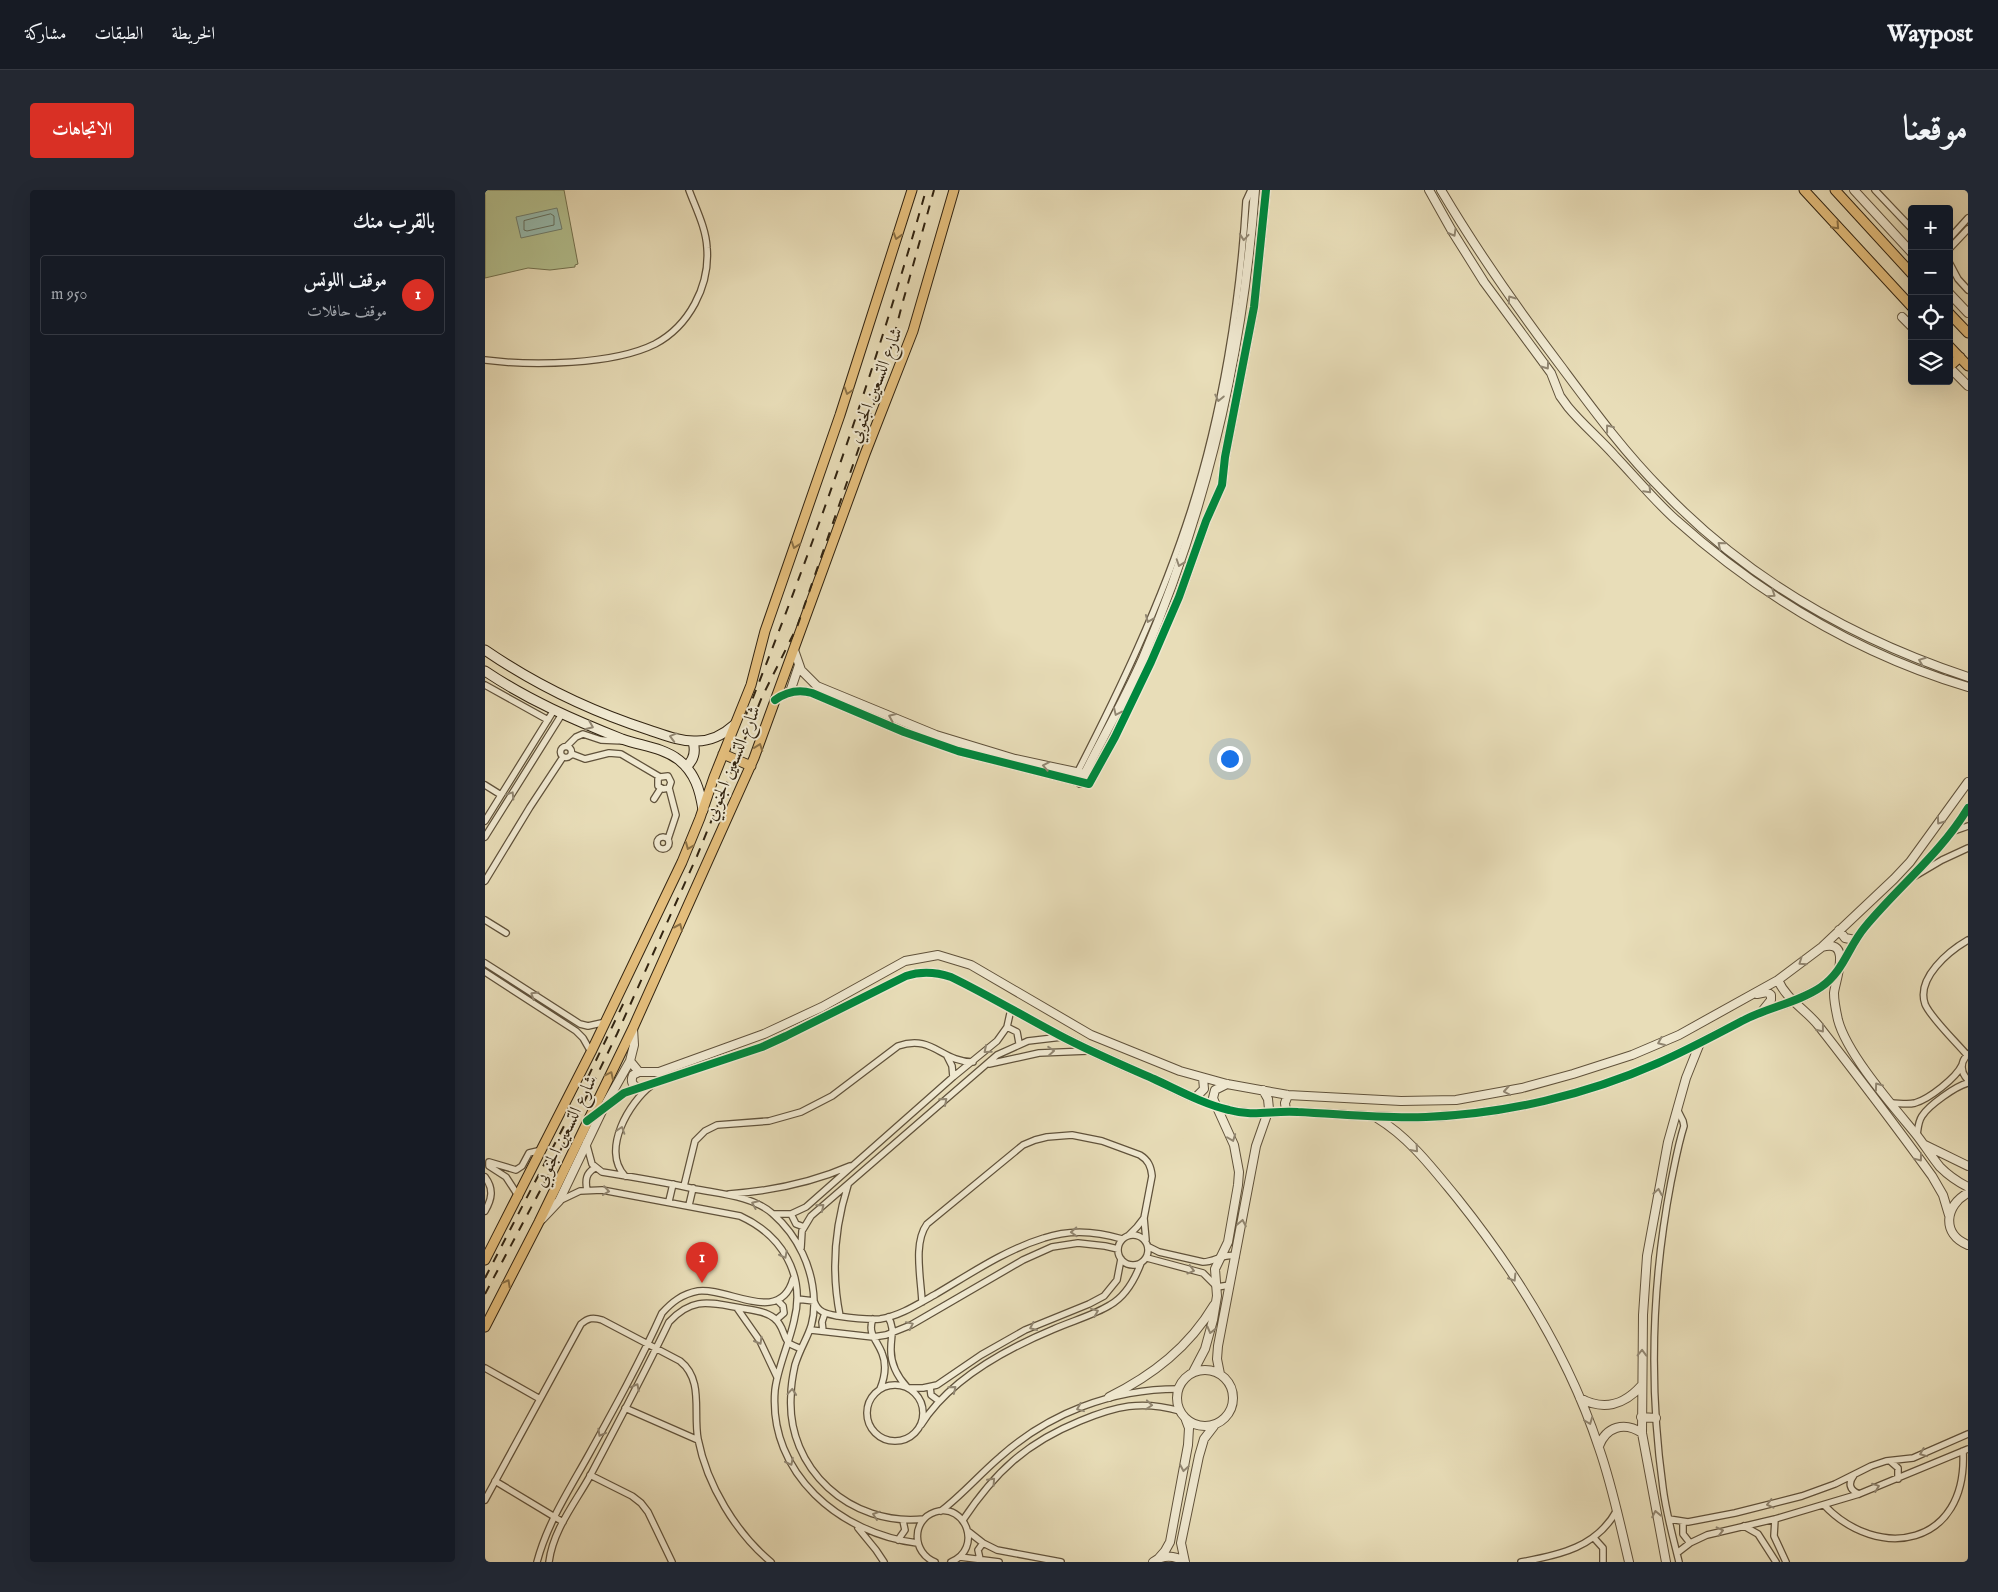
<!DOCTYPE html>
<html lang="ar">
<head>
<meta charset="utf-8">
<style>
  :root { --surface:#171b24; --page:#242831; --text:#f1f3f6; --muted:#9ea1a6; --line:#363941; --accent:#d93025 }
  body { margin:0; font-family:"IM FELL English",Amiri,serif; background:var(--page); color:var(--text); direction:rtl }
  .controls { position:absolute; right:15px; top:15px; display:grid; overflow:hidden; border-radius:5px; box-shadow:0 5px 20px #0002 }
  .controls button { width:45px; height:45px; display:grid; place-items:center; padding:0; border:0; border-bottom:1px solid var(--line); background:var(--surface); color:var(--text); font:25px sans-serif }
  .you { position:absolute; left:744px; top:568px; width:18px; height:18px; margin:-12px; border:4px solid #fff; border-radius:50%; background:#1a73e8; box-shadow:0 0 0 8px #1a73e833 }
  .badge { display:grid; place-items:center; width:32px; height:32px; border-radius:50%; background:var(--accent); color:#fff; font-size:16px; font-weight:700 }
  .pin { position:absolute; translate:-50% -41px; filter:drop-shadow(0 1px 2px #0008) }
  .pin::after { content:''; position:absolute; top:26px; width:18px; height:15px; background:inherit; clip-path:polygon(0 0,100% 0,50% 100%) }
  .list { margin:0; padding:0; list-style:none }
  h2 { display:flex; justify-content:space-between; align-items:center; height:65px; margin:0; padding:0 20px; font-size:21px }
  h2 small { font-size:16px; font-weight:400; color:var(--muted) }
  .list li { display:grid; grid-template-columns:32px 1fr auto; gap:15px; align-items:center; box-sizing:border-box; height:80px; margin:0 10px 10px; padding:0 10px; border:1px solid var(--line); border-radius:5px }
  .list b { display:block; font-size:19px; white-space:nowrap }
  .list p { margin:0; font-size:16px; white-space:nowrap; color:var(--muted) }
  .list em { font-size:16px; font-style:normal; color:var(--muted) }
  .icon { flex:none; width:28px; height:28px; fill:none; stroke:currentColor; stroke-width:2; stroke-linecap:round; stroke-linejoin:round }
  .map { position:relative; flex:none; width:1483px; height:1372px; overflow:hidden; direction:ltr; border-radius:5px }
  header { display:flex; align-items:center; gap:30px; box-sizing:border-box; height:70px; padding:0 25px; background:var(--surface); border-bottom:1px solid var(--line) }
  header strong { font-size:24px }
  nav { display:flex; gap:28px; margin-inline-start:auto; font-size:18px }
  .intro { display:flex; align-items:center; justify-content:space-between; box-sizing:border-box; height:120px; padding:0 30px }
  h1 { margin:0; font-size:35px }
  .button { padding:12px 22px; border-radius:5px; background:var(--accent); color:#fff; font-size:18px; font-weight:700 }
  main { display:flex; gap:30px; padding:0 30px }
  aside { flex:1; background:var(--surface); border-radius:5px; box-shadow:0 5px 20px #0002 }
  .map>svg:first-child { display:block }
  .pitch { fill:#b4c190; stroke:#737250 }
  .water { fill:#97bcb0; stroke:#6f7f70 }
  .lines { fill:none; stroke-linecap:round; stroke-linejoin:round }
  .shore { stroke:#647060; stroke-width:1 }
  .minor-casing { stroke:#60523b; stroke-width:8 }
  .tertiary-casing { stroke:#60523b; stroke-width:10 }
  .secondary-casing { stroke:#322411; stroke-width:11 }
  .primary-casing { stroke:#322411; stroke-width:11 }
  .minor { stroke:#f0e9d1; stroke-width:5.5 }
  .tertiary { stroke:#f0e9d1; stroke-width:8 }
  .secondary { stroke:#f0e9d1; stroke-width:9 }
  .primary { stroke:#e4be7c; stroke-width:9 }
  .rail { stroke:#322411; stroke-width:2; stroke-dasharray:9 9; stroke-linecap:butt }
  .cycleway-casing { stroke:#f0e9d1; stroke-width:11 }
  .cycleway { stroke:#00873e; stroke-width:8 }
  .oneway { stroke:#8b7146 }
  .oneway2 { stroke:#918671 }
  .labels { text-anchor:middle; stroke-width:4; stroke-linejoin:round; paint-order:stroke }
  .street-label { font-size:18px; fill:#322411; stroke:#f0e9d1 }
</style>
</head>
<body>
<header>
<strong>Waypost</strong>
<nav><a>الخريطة</a><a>الطبقات</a><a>مشاركة</a></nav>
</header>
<div class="intro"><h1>موقعنا</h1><a class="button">الاتجاهات</a></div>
<main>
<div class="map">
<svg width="1483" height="1372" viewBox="0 0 1483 1372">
  <rect width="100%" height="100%" fill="#e8ddb8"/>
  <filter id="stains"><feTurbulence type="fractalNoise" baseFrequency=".004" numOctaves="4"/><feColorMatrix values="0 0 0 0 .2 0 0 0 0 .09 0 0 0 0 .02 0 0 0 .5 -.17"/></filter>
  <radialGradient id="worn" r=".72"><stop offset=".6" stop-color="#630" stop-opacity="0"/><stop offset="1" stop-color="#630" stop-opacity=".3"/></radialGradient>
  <path class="pitch" d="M0,0H79L93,74L90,75V77L65,80L43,78L0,88Z"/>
  <path class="water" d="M72,18L77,39L36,48L31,27Z"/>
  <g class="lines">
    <path class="shore" d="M66,24L69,26V35L42,41L39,40V31Z"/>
    <defs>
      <path id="minor" d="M1390,0L1427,39
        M1464,49L1483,28
        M1465,58L1483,39
        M1464,72L1473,89L1483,100
        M0,170C47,176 128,175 170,154C204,136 225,96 222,58C221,38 211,19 204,0
        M0,495L63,530
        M82,556L91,547L98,544L116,550L139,551
        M75.5 562a5.5 5.5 0 1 1 11 0a5.5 5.5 0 1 1-11 0Z
        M87,564L100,569L124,563L136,564L175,587L183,586L186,592L184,598L178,599L173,596V589L175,587
        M588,591C633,504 676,414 706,320C737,223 755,112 761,11L766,0
        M0,595L16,605
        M169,609L176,598
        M0,631L69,520
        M1469,641L1483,636
        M0,647L77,524
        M172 653a6 6 0 1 1 12 0a6 6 0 1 1-12 0Z
        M183,649L191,625L184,598
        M1430,686L1457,670L1483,658
        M0,691L45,617L78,567
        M0,730L21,743
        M0,773L95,834L103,836L121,832
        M0,782L91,841L98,848L106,862
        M522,837L532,842L534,853
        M1483,864C1475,872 1475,882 1483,890
        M1482,865C1472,853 1445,827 1440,814C1431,788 1464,761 1483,750
        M462,866L467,876L468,887
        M504,874L554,863L603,861
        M1406,913C1414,913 1422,915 1430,913C1444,909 1471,888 1477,875
        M1192,919L1198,931L1199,936C1193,955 1190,973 1186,992C1167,1092 1164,1197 1178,1298C1181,1323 1188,1347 1194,1372
        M1432,945C1433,939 1433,932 1437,926C1444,915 1471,896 1483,893
        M101,952L107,974L117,982C148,987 179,992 210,999C236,1004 268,1006 288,1024C313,1046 328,1078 329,1111C330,1141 318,1149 310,1175C308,1184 306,1195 306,1205C301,1279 366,1337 439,1329
        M140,986C116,960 144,912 167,895
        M0,987C9,999 7,1009 0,1021
        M199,996L210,951L220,941L232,935L284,931L316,922L347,906L413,856C448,844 456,872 488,872
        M102,1000C100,990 101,983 110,978
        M244,1004C286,1001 326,993 365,976
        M34,1007L21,987L4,976V972L31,980L37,976L44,963L57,960
        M74,1011L95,1001L117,1000L255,1026C297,1045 321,1085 309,1131C304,1154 293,1176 290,1200C283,1284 356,1344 432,1353
        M184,1011L188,994
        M204,1015L208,998
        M288,1024H306L321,1017L468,887L512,851L522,837L526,819
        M306,1024L311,1034L319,1037
        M633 1060a15 15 0 1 1 30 0a15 15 0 1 1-30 0Z
        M644,1045L652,1037L659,1028
        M664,1057L674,1062L718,1072C730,1072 738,1063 751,1066
        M316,1058L317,1041L326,1026L512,865L543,851L577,847
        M662,1068L718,1083L732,1097L745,1095
        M312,1109L329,1111C333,1123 342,1124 353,1126C367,1128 382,1130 395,1129C415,1126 433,1114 451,1104C485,1084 520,1060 559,1048C585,1039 611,1041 637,1049
        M437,1112C436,1088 428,1053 442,1034L538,955L550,950L562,947L587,945L617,951L655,965C663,970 666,976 667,986L659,1028L661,1050
        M252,1118L275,1151L292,1187
        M355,1126C346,1081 349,1039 363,995
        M403,1127C410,1138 406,1146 406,1157C405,1173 412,1186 422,1197
        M388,1129C382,1143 392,1150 397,1163C402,1175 400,1187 395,1199
        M291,1130L299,1123L298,1116L293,1111
        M326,1140L388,1147L401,1145L426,1135L538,1070L567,1057L593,1053L620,1056L633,1059
        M338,1141L337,1132L340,1123
        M0,1178L55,1209
        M382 1223a28 28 0 1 1 56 0a28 28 0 1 1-56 0Z
        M445,1197L446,1205L454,1211
        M423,1198H438L452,1195L496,1165L540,1140L604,1114L619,1106L632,1090L636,1069
        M140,1218L213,1250
        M436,1235C464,1190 521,1159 569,1139C587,1131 609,1125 625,1115C641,1106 650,1089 656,1073
        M1405,1271L1413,1278V1289
        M105,1285L147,1306L156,1313L163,1322L187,1372
        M1369,1285C1363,1293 1364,1300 1374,1304
        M10,1291L78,1332
        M0,1310L96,1134C103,1128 108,1127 117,1130L195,1171C219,1190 208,1222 213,1249C222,1295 251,1343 286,1372
        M1339,1315C1393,1372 1483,1357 1478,1261
        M456,1321C477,1305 495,1284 515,1267C564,1223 627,1199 693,1199
        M1184,1329L1203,1332L1250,1323L1317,1306L1350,1294L1386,1276L1401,1271L1428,1268L1483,1244
        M1290,1329L1289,1346L1301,1372
        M478,1330C510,1282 541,1253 595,1231C631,1216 656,1210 695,1221
        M1198,1332V1344L1205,1353
        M1259,1336L1273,1344L1291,1372
        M373,1338L391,1360L399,1372
        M484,1342L498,1353L512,1360L576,1372
        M1109,1348L1118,1358V1372
        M413,1350L420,1340L418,1331
        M1192,1363L1205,1353L1222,1345L1290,1329L1374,1304L1483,1259
        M475,1367L514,1372
        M495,1369L493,1360L498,1353
        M52,1372C62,1334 84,1300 103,1266C129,1219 155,1172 177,1123C187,1112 197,1104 213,1101C244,1097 295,1136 308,1089
        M64,1372C68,1340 90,1313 105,1286C132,1235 159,1184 184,1132C208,1106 225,1113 256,1118C267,1120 280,1121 289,1128C299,1136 297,1144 303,1152C305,1155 313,1157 316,1159
        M450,1372C427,1363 426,1330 450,1322C481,1312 498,1359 466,1372
        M1036,1372C1075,1365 1112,1357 1132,1320"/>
      <path id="tertiary" d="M944,0L967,41L999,92L1066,183L1075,206L1083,217C1097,234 1115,249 1130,266C1150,287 1169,310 1190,329C1276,406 1373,464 1483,497
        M956,0C992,61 1032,118 1075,175C1107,218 1139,262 1177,300C1261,388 1368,449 1483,487
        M1369,0L1427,63
        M1464,103L1483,123
        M1417,127L1427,137
        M1464,177L1483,196
        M309,460L316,480L332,496L451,545L530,569L605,585
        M305,502L314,475
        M290,510C301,502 313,499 327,503L419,542L473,561L604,594L630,547L666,472L694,407L721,331L737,295L740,267L769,117L781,0
        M595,593C616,551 639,511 658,468C722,319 758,162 770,0
        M1354,740L1360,748L1370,750
        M1337,757C1368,748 1350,791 1349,803C1349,811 1351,821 1353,830C1362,864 1407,915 1430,943C1439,954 1446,966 1455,977C1463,985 1473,992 1483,997
        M1293,790C1301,809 1320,819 1333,835C1372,885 1410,935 1447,986L1458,1005L1464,1025
        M1272,804L1282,802L1286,805V810L1278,820
        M145,871L154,882H174L279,844L337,817L420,771L453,765L486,775L606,845L695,881L742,894L803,905L916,911L971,910L1037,898L1088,884L1147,865L1194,845L1293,790L1337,757L1409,689L1425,672L1483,592
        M154,882L148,885C145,892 148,897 155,898
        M711,907L719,899L718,888
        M801,921L800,913L803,905
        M892,928C925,948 948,979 972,1008C1032,1083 1084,1167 1114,1258C1127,1295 1135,1334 1144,1372
        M104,929L139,903L277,857L301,846L421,786C436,781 451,782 466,787C503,805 538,826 574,845C604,861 637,875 669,889C693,900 718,914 744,920C768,927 789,920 813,922C856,924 898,929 941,927C1020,924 1101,905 1173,873C1203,860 1232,844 1261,829C1285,817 1314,812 1336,797C1359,781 1363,757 1380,737C1414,696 1455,664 1483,618
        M1440,955L1483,976
        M1483,1003C1460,1015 1456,1044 1483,1055
        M57,1029L74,1011L119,917L145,871L149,855L148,838
        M692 1208a28 28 0 1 1 56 0a28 28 0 1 1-56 0Z
        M708,1182L720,1159L728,1130L732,1106L730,1079L743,1052L753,995L754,982L749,955L730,913L728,908L730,900L742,894
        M735,1184L732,1169L733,1156L771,956L784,919L783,909L778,900
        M624,1207C668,1185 704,1157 729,1115
        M1095,1208C1118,1221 1139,1215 1156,1196
        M1156,1227L1171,1228
        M1114,1256C1121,1237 1139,1231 1157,1243
        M673,1369L680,1361L685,1352L703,1255L704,1238L701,1230
        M668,1372C678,1365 689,1365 700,1372
        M700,1372L696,1353L714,1266L719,1249L729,1236
        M1181,1372L1157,1243L1158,1125L1162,1066L1183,952L1201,888L1215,853"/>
      <path id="secondary" d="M0,460C51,495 105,521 164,540C179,545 196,552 212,551C227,551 238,545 249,535
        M0,481C43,510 89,530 137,549C156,556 177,557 194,570C210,583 215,600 218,620
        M201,577C209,570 211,562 208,552"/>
      <path id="primary" d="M1319,0L1427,117
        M1350,0L1427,84
        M1464,123L1483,143
        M1464,156L1483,176
        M1464,177L1475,167
        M238,564L266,576
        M0,1070L106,862L197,672L215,628L229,587L266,495L280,441L355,225L427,0
        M0,1137L54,1032L148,838L269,568L380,264L428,141L469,0"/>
    </defs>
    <use href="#minor" class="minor-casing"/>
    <use href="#tertiary" class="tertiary-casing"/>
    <use href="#secondary" class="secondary-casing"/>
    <use href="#primary" class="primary-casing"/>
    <use href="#minor" class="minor"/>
    <use href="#tertiary" class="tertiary"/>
    <use href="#secondary" class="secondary"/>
    <use href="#primary" class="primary"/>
    <path class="rail" d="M261,525C330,353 391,178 441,0
      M103,887L141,808
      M0,1088L79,936
      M0,1104L64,984L132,844L212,666L277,507L312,437L398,188L417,115L449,0"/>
    <defs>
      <path id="cycleway" d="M290,510C301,502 313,499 327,503L419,542L473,561L604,594L630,547L666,472L694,407L721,331L737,295L740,267L769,117L781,0
        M102,931L139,903L277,857L301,846L421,786C436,781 451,782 466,787C503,805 538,826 574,845C604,861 637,875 669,889C693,900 718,914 744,920C768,927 789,920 813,922C856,924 898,929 941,927C1020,924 1101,905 1173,873C1203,860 1232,844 1261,829C1285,817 1314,812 1336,797C1359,781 1363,757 1380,737C1414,696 1455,664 1483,618"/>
    </defs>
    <use href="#cycleway" class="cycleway-casing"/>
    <use href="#cycleway" class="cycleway"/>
  </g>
  <defs><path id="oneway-chevron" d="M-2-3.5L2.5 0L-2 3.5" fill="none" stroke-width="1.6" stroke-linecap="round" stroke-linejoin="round" transform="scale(1.25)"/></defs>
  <g class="oneway">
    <use href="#oneway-chevron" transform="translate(1351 36) rotate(47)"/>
    <use href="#oneway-chevron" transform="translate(412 46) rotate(107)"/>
    <use href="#oneway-chevron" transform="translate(363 201) rotate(108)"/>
    <use href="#oneway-chevron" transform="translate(310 355) rotate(109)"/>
    <use href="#oneway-chevron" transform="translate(274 557) rotate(-70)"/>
    <use href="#oneway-chevron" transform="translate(204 656) rotate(112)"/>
    <use href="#oneway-chevron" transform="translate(194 737) rotate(-66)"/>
    <use href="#oneway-chevron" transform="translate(125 885) rotate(-64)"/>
    <use href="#oneway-chevron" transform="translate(22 1093) rotate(-62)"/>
  </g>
  <g class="oneway2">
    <use href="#oneway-chevron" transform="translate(968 43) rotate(60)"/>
    <use href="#oneway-chevron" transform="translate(759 47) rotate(95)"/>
    <use href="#oneway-chevron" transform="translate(1026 109) rotate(-125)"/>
    <use href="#oneway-chevron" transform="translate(1061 176) rotate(54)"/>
    <use href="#oneway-chevron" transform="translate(734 208) rotate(102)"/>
    <use href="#oneway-chevron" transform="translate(1124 238) rotate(-128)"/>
    <use href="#oneway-chevron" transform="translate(1163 300) rotate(47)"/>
    <use href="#oneway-chevron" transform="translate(1236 355) rotate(-140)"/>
    <use href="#oneway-chevron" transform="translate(695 373) rotate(109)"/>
    <use href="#oneway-chevron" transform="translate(1287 404) rotate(34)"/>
    <use href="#oneway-chevron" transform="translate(664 429) rotate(112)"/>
    <use href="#oneway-chevron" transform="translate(1437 471) rotate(-159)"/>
    <use href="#oneway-chevron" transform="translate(632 522) rotate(115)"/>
    <use href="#oneway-chevron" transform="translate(407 527) rotate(-157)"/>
    <use href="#oneway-chevron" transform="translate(105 536) rotate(23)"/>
    <use href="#oneway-chevron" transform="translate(188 547) rotate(-165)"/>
    <use href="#oneway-chevron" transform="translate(561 576) rotate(-169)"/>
    <use href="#oneway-chevron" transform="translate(26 605) rotate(-58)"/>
    <use href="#oneway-chevron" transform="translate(1455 631) rotate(126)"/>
    <use href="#oneway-chevron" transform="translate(1317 772) rotate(145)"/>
    <use href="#oneway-chevron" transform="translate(49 805) rotate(-148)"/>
    <use href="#oneway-chevron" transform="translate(1336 839) rotate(52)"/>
    <use href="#oneway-chevron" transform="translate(1176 852) rotate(157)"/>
    <use href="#oneway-chevron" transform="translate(502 860) rotate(140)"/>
    <use href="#oneway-chevron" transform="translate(566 861) rotate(-4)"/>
    <use href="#oneway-chevron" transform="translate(1393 896) rotate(-126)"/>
    <use href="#oneway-chevron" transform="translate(1022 901) rotate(170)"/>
    <use href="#oneway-chevron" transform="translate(459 911) rotate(-41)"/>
    <use href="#oneway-chevron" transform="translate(136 940) rotate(-72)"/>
    <use href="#oneway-chevron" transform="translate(747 948) rotate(69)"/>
    <use href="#oneway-chevron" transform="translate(930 959) rotate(48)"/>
    <use href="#oneway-chevron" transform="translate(1434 968) rotate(53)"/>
    <use href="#oneway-chevron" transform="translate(121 1001) rotate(8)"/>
    <use href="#oneway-chevron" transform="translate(1173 1002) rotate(-80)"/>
    <use href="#oneway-chevron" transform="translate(270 1014) rotate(-157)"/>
    <use href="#oneway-chevron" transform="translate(336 1017) rotate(-40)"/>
    <use href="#oneway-chevron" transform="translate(757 1033) rotate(-79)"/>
    <use href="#oneway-chevron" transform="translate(589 1042) rotate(177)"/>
    <use href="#oneway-chevron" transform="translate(299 1065) rotate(63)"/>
    <use href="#oneway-chevron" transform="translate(706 1080) rotate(15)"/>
    <use href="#oneway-chevron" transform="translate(1028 1088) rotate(58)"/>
    <use href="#oneway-chevron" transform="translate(610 1122) rotate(-22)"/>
    <use href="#oneway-chevron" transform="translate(425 1135) rotate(-26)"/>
    <use href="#oneway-chevron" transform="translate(548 1137) rotate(155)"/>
    <use href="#oneway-chevron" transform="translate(726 1140) rotate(104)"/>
    <use href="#oneway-chevron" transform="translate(274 1151) rotate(60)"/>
    <use href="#oneway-chevron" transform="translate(1157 1163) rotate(-89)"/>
    <use href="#oneway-chevron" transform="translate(151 1197) rotate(-63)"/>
    <use href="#oneway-chevron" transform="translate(468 1199) rotate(-39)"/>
    <use href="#oneway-chevron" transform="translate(307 1202) rotate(-85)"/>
    <use href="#oneway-chevron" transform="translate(664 1215) rotate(5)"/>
    <use href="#oneway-chevron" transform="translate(595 1218) rotate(158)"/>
    <use href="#oneway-chevron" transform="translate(1104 1231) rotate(69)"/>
    <use href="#oneway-chevron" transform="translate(116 1243) rotate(119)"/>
    <use href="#oneway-chevron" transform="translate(1438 1263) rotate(158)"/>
    <use href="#oneway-chevron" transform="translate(305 1272) rotate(63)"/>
    <use href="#oneway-chevron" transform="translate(699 1278) rotate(100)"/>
    <use href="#oneway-chevron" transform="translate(507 1291) rotate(-47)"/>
    <use href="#oneway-chevron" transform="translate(1391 1297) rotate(-21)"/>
    <use href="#oneway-chevron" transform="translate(1285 1314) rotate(166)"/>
    <use href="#oneway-chevron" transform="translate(1171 1324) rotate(-101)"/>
    <use href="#oneway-chevron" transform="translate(391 1325) rotate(-161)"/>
    <use href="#oneway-chevron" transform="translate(1235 1341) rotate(-13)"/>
  </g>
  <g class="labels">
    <g class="street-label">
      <text transform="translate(390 195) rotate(-69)" y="6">شارع التسعين الجنوبي</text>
      <text transform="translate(247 573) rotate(-68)" y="6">شارع التسعين الجنوبي</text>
      <text transform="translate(80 941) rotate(-64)" y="6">شارع التسعين الجنوبي</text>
    </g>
  </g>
  <rect width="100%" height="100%" filter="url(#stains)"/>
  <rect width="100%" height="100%" fill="url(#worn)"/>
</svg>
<div class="controls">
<button>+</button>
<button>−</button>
<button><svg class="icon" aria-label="locate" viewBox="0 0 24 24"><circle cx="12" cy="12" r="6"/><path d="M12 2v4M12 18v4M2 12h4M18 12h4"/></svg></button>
<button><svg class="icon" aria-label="layers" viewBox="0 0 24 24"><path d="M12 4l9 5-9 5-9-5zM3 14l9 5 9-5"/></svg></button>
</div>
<div class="you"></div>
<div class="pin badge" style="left:217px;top:1093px">1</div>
</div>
<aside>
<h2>بالقرب منك<small></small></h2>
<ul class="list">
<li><span class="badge">1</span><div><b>موقف اللوتس</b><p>موقف حافلات</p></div><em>950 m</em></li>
</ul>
</aside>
</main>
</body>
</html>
